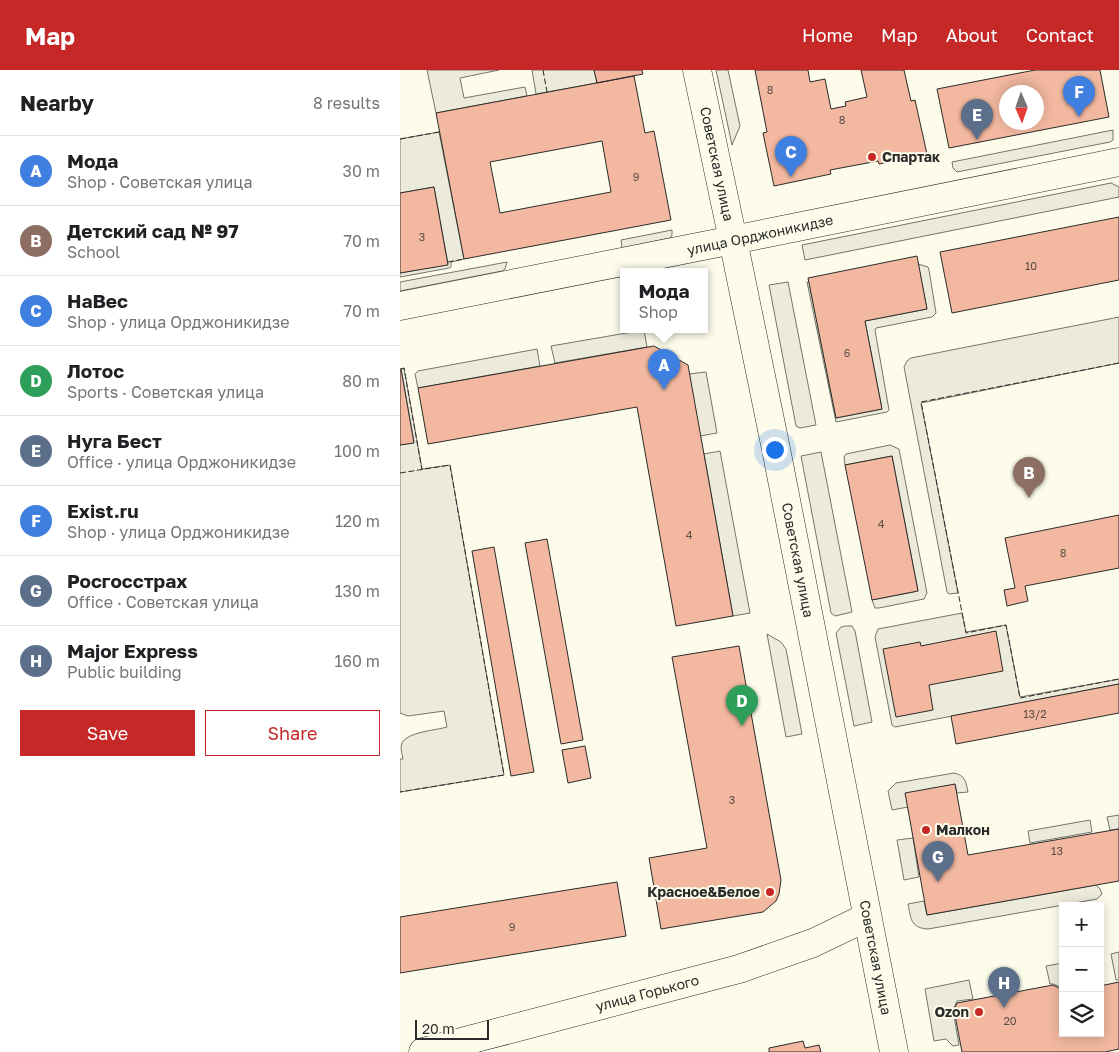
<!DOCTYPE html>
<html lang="en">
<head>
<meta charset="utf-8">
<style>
  :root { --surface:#fff; --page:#f6f6f6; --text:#202124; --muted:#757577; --line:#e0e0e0; --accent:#c62828 }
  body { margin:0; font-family:"Golos Text",sans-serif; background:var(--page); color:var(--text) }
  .controls { position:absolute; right:15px; bottom:15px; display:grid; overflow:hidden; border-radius:0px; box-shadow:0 2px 12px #0003 }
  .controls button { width:45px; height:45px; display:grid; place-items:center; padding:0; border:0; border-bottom:1px solid var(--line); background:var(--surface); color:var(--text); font:25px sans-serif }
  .compass { position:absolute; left:599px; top:15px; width:45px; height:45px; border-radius:50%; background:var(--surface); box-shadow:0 2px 12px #0003; rotate:178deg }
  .scale { position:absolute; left:15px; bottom:12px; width:74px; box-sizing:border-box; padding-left:5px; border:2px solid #2b2b2b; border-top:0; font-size:14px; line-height:18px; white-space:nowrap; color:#2b2b2b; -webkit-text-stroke:4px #fdfbea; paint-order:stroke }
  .you { position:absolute; left:374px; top:379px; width:18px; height:18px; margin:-12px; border:4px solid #fff; border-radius:50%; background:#1a73e8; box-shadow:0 0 0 8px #1a73e833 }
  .badge { display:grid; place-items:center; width:32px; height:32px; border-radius:50%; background:var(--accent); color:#fff; font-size:16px; font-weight:700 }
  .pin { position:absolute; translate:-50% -41px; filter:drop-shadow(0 1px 2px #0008) }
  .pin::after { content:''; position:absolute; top:26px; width:18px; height:15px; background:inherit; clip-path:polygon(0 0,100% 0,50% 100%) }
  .popup { position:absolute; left:220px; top:198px; width:88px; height:65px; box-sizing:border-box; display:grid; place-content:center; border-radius:0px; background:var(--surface); filter:drop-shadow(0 1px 4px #0005); font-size:16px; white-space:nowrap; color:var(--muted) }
  .popup b { font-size:19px; color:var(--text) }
  .popup::after { content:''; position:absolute; left:50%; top:100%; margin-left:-10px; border:10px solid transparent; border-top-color:var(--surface) }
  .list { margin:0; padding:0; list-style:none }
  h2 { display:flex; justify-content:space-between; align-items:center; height:65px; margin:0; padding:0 20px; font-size:21px }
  h2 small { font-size:16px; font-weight:400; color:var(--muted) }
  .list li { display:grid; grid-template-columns:32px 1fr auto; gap:15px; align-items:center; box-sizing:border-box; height:70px; padding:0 20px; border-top:1px solid var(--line) }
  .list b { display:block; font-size:19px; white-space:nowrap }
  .list p { margin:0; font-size:16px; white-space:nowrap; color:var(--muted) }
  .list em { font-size:16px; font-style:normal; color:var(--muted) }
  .actions { display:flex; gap:10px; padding:15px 20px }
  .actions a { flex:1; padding:11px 0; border:1px solid var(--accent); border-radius:0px; text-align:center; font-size:18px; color:var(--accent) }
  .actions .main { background:var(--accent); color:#fff }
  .icon { flex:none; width:28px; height:28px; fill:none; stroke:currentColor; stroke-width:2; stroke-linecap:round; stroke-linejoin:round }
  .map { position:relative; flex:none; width:719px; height:982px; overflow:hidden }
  header { display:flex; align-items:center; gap:30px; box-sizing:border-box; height:70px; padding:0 25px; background:var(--accent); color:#fff }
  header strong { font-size:24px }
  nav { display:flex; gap:28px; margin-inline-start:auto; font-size:18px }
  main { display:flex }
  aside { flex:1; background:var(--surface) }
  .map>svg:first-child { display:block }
  .green { fill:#ecebdb; stroke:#74746e }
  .parking { fill:#eceadb; stroke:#74746e }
  .building { fill:#f2b8a0; stroke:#2b2b2b; fill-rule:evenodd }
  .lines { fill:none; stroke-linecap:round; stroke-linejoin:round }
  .minor-casing { stroke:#2b2b2b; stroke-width:29 }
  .major-casing { stroke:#2b2b2b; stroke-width:29 }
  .minor { stroke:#fdfbea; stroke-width:28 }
  .major { stroke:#fdfbea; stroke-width:28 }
  .fence { stroke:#2b2b2b; stroke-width:1; stroke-dasharray:6 2.5; stroke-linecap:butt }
  .poi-dot { fill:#c62828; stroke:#fdfbea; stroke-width:2 }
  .labels { text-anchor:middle; stroke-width:4; stroke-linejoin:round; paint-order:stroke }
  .number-label { font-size:11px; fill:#5d4e48 }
  .poi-label { font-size:14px; font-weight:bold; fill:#2b2b2b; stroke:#fdfbea; text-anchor:start }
  .street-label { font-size:14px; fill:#2b2b2b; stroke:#fdfbea }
</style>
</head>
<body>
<header>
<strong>Map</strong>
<nav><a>Home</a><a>Map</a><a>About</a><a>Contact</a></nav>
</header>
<main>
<aside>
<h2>Nearby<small>8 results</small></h2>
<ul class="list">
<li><span class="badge" style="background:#3f7fe0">A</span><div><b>Мода</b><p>Shop · Советская улица</p></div><em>30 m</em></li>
<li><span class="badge" style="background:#8d6e63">B</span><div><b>Детский сад № 97</b><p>School</p></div><em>70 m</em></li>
<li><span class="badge" style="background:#3f7fe0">C</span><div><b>НаВес</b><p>Shop · улица Орджоникидзе</p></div><em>70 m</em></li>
<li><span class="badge" style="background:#2e9e5b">D</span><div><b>Лотос</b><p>Sports · Советская улица</p></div><em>80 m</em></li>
<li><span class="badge" style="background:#5c6f8a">E</span><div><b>Нуга Бест</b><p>Office · улица Орджоникидзе</p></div><em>100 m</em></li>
<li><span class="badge" style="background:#3f7fe0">F</span><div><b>Exist.ru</b><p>Shop · улица Орджоникидзе</p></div><em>120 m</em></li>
<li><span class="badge" style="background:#5c6f8a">G</span><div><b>Росгосстрах</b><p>Office · Советская улица</p></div><em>130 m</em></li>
<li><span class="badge" style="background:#5c6f8a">H</span><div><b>Major Express</b><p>Public building</p></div><em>160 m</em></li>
</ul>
<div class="actions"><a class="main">Save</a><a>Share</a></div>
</aside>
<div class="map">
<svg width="719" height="982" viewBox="0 0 719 982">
  <rect width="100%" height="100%" fill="#fdfbea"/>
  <path class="green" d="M27,0H99L60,8L64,28L125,17L127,26L36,43Z
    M132,0H194L197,13L136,24Z
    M713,60V70L710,72L557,102L553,98L552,92Z
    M39,62L64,189L51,192V197L49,198L0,207V203L48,194L34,117L0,123V69Z
    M711,113L719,117V127L405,190L402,175Z
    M272,160V165L270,168L222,178L221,170Z
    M107,192L105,199L102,201L0,221V212Z
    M518,194L528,197L529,200L536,243L532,247L476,258L475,260L489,340L487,342L436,352L407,212H409L436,348L482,339L465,251L527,239Z
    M388,212L416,355L400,358L396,356L369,215Z
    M719,247V293L521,333L558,523L549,524L547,522L504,297L507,291L511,288Z
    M244,260L247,277L155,293L151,276Z
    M137,279L140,296L18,318L15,304L18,301Z
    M4,298L22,399L50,395L104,705L0,722V689H3C2,684 0,677 2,673C7,662 37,660 47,657L44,641L8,646L0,643V375L14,372L1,299Z
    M306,302L317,363L300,366L289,304Z
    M490,375L499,379L527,523L524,529L479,538H475L472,530L518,521L492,386L445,395L444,387L446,384Z
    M320,381L350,543L333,546L304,384Z
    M421,382L452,542L435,546L431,543L401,386Z
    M562,543L566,562L606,555L620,627L719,609V614L495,657L492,655L475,567L478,559Z
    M445,556H452L455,561L472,652L454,656L436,563L441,557Z
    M367,564L381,572L386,579L402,664L386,667Z
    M554,703C565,705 566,712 568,722L557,723L555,714L508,737L492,740L488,721L496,713Z
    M719,745V759L710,760L707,747Z
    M690,750L692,762L630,773L628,761Z
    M513,768L519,807L504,810L497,770Z
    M696,815L700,819L702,824L697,829L528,859C510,858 511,848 508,834L524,831L527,845Z
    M719,882V910H716L711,884Z
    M663,893V918L653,914H650L646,896Z
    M569,910L573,929L557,931L553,940L559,975L553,976L546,969L534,971L525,919Z"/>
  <path class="parking" d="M316,0H328L340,56L332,75Z"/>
  <path class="building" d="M194,0H242L243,4L197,13Z
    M355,0H408L410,12L425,9L431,39L446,36L445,32L467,27L461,0H504L511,31L515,30L527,84L479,94L478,91L430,100L431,104L374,116L363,63L367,62Z
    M635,0H700L709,47L549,78L537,19ZM606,22H636V52H606Z
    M234,6L245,63L254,61L271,150L64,189L36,43ZM202,71L211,122L100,143L90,92Z
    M34,117L48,195L0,203V123Z
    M719,147V210L552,243L540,182Z
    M517,186L527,239L465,251L482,339L436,348L408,208Z
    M254,276L288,295L333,546L276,556L237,337L28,374L18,318Z
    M1,299L14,373L0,375V299Z
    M492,386L518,521L472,530L445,395Z
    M719,445V498L625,516L628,531L607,536L604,520L615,518L605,468Z
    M147,469L183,670L161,674L125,473Z
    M94,477L134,702L111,706L72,481Z
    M596,561L603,601L529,615L533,640L496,647L483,579L520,572L521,576Z
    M339,576L381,810L379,824L376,831L363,842L261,859L249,788L307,778L272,587Z
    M719,614V643L556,674L551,646Z
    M185,676L191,708L168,713L162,680Z
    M555,714L568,785L719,759V811L527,845L505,723Z
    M217,812L226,866L0,903V847Z
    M719,912V979L705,982H562L554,940L557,933L653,915L663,920V963H700V916Z
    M403,971L405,978L419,975L421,982H369V978Z"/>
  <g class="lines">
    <defs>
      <g id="minor">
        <path id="s1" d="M0,236L333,170L376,379L494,982"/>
        <path id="s2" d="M23,982L339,899L413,873L467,847"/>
      </g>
      <g id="major">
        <path id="s3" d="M297,0L333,170L719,92"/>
      </g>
    </defs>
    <use href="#minor" class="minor-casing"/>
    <use href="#major" class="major-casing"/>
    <use href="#minor" class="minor"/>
    <use href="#major" class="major"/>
    <path class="fence" d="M143,0L147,22
      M0,69L39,62
      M48,192L64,189
      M719,293L521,332L566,563L606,555L620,628L719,609
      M1,299L4,298L22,400
      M0,403L50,395L104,705L0,722"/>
  </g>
  <g class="poi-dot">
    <circle cx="472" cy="87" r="5"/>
    <circle cx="526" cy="760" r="5"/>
    <circle cx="370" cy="822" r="5"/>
    <circle cx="579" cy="942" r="5"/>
  </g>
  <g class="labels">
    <g class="number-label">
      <text x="370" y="24">8</text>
      <text x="442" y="54">8</text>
      <text x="236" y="111">9</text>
      <text x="22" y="171">3</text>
      <text x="631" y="200">10</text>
      <text x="447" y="287">6</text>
      <text x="481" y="458">4</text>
      <text x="289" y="469">4</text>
      <text x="663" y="487">8</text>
      <text x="635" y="648">13/2</text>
      <text x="332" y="734">3</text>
      <text x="657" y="785">13</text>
      <text x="112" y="861">9</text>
      <text x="610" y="955">20</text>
    </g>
    <g class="poi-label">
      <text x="482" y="92">Спартак</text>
      <text x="536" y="765">Малкон</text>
      <text x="360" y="827" text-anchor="end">Красное&amp;Белое</text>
      <text x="569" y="947" text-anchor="end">Ozon</text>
    </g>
    <g class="street-label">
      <text dy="5" stroke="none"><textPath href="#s3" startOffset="96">Советская улица</textPath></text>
      <text transform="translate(360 165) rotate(-12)" y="5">улица Орджоникидзе</text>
      <text dy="5" stroke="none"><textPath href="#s1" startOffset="666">Советская улица</textPath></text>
      <text dy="5" stroke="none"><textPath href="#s1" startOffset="1071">Советская улица</textPath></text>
      <text dy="5" stroke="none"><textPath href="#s2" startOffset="232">улица Горького</textPath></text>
    </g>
  </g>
</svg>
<div class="controls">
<button>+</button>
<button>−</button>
<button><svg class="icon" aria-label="layers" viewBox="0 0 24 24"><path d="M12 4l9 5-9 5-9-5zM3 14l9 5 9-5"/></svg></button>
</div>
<svg class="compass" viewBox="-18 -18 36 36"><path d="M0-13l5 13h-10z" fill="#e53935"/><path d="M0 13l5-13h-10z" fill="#757577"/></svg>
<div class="scale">20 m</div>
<div class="you"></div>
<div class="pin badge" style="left:264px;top:320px;background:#3f7fe0">A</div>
<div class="popup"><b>Мода</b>Shop</div>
<div class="pin badge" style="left:629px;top:428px;background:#8d6e63">B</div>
<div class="pin badge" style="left:391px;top:107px;background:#3f7fe0">C</div>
<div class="pin badge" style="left:342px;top:656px;background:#2e9e5b">D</div>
<div class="pin badge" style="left:577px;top:70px;background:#5c6f8a">E</div>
<div class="pin badge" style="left:679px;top:47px;background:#3f7fe0">F</div>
<div class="pin badge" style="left:538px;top:812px;background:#5c6f8a">G</div>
<div class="pin badge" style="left:604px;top:938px;background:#5c6f8a">H</div>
</div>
</main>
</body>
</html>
